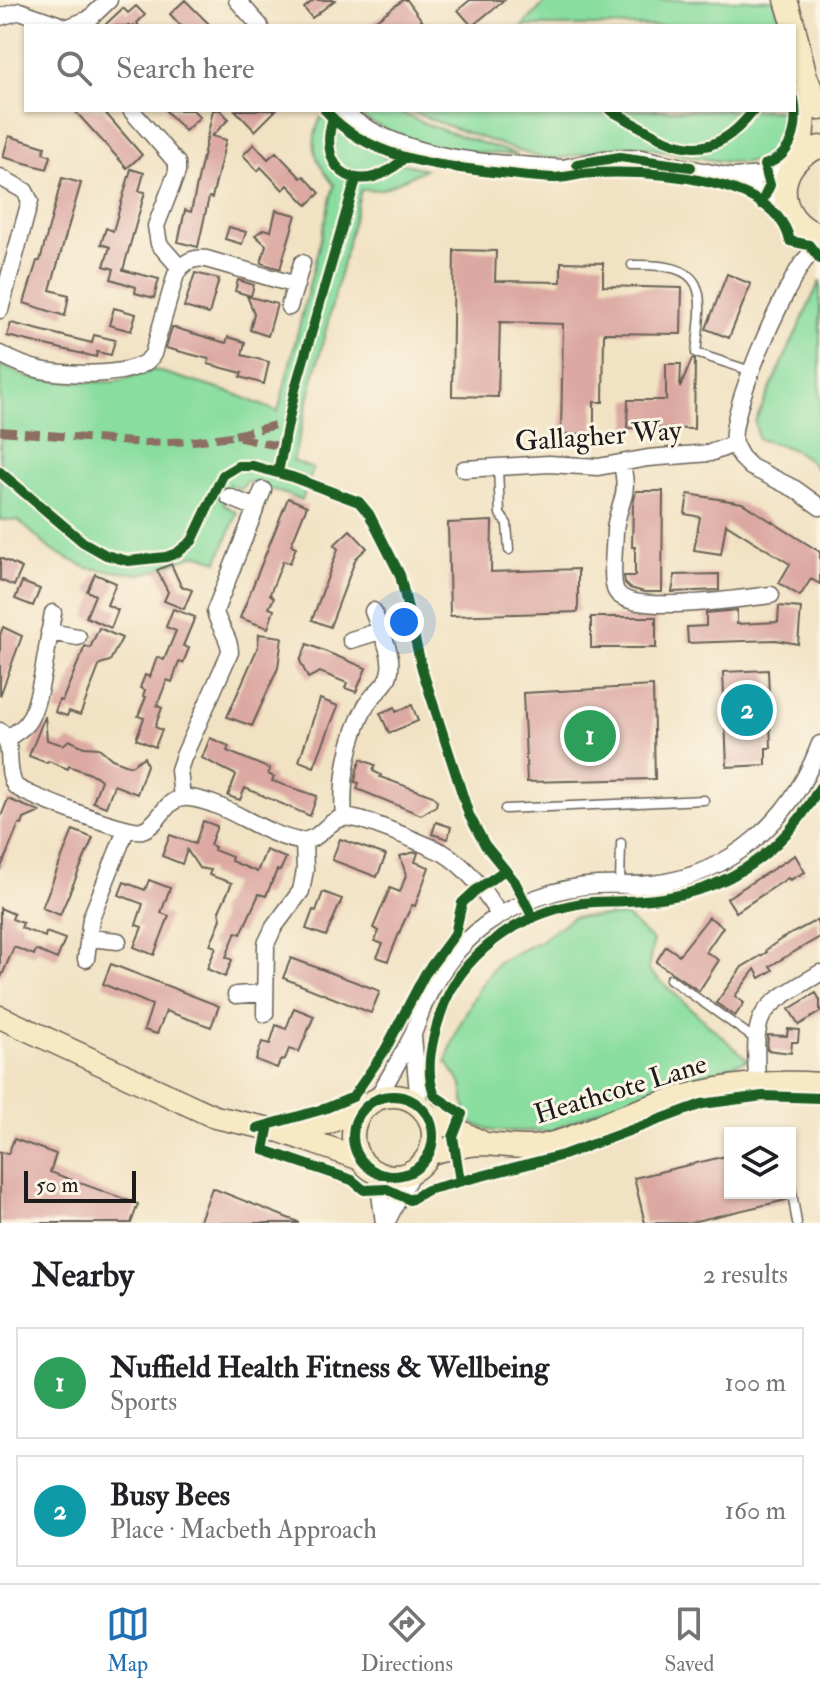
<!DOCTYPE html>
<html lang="en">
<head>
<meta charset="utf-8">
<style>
  :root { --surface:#fff; --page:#f6f6f6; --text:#202124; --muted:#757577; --line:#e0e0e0; --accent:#1f6fb2 }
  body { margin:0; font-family:"IM FELL Double Pica",serif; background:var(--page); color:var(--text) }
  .controls { position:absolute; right:24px; bottom:24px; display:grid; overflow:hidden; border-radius:0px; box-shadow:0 2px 6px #0004 }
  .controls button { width:72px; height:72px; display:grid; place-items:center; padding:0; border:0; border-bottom:2px solid var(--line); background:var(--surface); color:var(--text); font:40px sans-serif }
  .scale { position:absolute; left:24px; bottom:20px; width:112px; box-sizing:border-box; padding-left:8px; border:4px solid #1c1c1c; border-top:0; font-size:22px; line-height:28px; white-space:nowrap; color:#1c1c1c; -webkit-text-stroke:6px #fcf5e5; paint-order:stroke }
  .you { position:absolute; left:404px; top:622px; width:28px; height:28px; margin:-20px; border:6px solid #fff; border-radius:50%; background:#1a73e8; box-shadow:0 0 0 12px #1a73e833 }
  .badge { display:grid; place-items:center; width:52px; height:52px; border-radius:50%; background:var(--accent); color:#fff; font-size:26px; font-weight:700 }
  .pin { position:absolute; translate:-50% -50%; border:4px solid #fff; box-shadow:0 2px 8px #0006 }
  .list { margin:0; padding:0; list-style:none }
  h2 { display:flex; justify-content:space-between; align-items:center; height:104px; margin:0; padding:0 32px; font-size:34px }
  h2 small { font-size:26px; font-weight:400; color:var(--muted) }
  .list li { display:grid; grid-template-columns:52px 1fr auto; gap:24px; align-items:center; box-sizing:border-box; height:112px; margin:0 16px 16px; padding:0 16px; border:2px solid var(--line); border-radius:0px }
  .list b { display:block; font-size:30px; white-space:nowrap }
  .list p { margin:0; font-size:26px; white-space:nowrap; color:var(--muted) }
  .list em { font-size:26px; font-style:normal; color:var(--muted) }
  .icon { flex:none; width:44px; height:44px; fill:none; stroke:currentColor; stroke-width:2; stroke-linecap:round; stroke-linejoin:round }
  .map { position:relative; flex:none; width:820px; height:1223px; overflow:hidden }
  .search { position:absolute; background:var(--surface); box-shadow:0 2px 6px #0004; left:24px; right:24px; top:24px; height:88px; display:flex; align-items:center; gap:20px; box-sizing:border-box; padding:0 28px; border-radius:0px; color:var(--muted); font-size:30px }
  .sheet { height:360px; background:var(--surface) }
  nav { display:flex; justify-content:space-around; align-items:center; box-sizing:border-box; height:112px; border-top:2px solid var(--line); background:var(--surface); font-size:22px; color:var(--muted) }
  nav a { display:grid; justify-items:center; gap:4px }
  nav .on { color:var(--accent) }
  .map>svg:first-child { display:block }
  .green { fill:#88dd9f; stroke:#527c5e; stroke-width:2 }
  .building { fill:#dca8a2 }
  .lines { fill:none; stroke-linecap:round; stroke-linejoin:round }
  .lane-casing { stroke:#676156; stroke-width:11 }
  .street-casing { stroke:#676156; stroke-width:19 }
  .secondary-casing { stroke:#676156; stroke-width:25 }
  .lane { stroke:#fff; stroke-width:8 }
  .street { stroke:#fff; stroke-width:16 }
  .secondary { stroke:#f6e9c3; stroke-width:22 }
  .quiet { stroke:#8d6e63; stroke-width:8; stroke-dasharray:16 8; stroke-linecap:butt }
  .cycleway-casing { stroke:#fcf5e5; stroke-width:15 }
  .cycleway { stroke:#1b5e20; stroke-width:10 }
  .labels { text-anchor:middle; stroke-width:6; stroke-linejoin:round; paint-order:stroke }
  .street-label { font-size:28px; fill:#1c1c1c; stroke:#fcf5e5 }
</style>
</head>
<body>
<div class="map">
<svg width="820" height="1223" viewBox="0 0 820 1223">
  <rect width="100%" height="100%" fill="#fcf5e5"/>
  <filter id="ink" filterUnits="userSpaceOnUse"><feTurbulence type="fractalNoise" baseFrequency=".0125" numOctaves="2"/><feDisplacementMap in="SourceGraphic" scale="16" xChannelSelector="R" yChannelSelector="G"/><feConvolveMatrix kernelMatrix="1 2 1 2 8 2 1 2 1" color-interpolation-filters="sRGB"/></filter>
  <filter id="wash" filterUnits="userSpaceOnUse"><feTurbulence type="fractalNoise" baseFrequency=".006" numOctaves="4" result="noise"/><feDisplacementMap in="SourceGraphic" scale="32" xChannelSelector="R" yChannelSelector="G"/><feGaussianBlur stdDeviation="1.8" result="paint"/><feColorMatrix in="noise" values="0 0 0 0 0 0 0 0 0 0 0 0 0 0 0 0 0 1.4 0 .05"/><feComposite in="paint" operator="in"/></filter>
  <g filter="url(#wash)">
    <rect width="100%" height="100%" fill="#f1e2c3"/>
    <path class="green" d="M547,0H774L781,26H523Z
      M367,110H395L431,126L518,155L460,151L413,142L362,118Z
      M416,110H790C803,197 680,150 638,146C606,143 577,160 546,158C533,157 518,150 505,146C474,135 443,125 413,112Z
      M321,117L389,160L425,169L383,189L361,190L293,461L313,469L302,500L247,481L241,489L229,484L223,504L237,513L218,561L196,554L157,570L140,574L87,568L51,550L18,520H0V365L29,378L70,382H113L155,370L235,394L278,412L334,185C315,161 308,146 321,117Z
      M820,281V475C806,450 785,446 758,439L755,422Z
      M626,916L653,941L648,970L748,1060L603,1108L551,1131H494L467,1122L462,1085L446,1061L458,1028L478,990L498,962L540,941L573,917Z"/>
    <g id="blocks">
      <path class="building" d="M185,0L211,26H181L170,14Z
        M314,0H335L312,18L304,8Z
        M403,0H407L426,26H368Z
        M470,0H504L472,26L458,10Z
        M136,6L145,15L137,23L139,26H104L123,8L128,13Z
        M74,110H103L142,155L127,168Z
        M165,110H193L200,117L185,131Z
        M213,110H220L229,119L212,136L226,140L212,198L209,197L198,247L178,242L185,210L191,212Z
        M235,110H276L255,131Z
        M9,136L45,147L43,153L51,156L47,169L3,157Z
        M254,144L268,159L276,152L301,178L304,176L320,193L307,205L288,185L283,190L261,167L258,171L243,155Z
        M131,169L144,173L139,191L145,192L123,270L159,279L154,298L135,293L136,287L111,279L114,269L104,266L110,247L101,244L106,228L113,231Z
        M62,178L81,183L50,290L69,295L65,316L24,303L37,261H40Z
        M276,210L296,215L280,269L261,263L266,245L255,235L264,229L271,231Z
        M229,227L246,232L242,244L225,239Z
        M454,250L496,251L495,281L561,282V262L603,263V286L682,288L681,334L604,333L603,402H594V434H561L563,324L500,322L498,397L452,396Z
        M195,273L219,279L209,314L184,307Z
        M727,274L751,284L729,338L706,329Z
        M238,280L254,285L251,296L235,291Z
        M247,296L277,304L268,336L250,330L254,313Z
        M114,308L136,314L131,331L109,325Z
        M11,323L92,343L94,335L115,340L111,355L97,352L96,357L7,336Z
        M172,327L226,343L228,337L245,342L242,355L269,362L264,384L240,377L242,373L208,364L209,359L166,348Z
        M692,359L695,360L694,429L627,428L628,400H666V364H681L680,388Z
        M636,491H663L662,592H644L630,588L625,583L624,576H635V547H632L633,504Z
        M688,494L742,503L820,552V584L811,579L800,596L779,583L790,564L726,524L721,554L694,550L700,517L685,514Z
        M288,498L307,506L291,545L296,547L290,563L283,561L270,594L274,598L269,608L274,610L268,628L240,618Z
        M492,521L491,572L578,569V612L450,616L448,523Z
        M350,530L367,548L356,558L330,627L312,620L338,549L334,545Z
        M0,558L22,568L14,586L0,580Z
        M171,564L181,586L192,590L184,609L164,601L168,592L157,570Z
        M95,574L116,583L107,605L118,610L111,628L86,617L95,595L87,591Z
        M719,574V590L672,592L675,575Z
        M22,582L40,589L33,606L15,599Z
        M779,606L801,608L798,644L776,640L688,643L687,627L706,626V613L737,610V624L778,622Z
        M173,609L195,617L183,646L189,648L183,663L179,662L172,682L167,680L157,706L162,708L155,727L162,730L155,747L136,739L144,718L138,716L146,697L143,696L145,690L140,688L145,675L150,677L157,657L164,660L176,631L166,627Z
        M591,617H656V648H591Z
        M3,627L22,636L0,696V635Z
        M99,628L122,638L110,661L100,664L80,715L69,711L67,716L55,712L59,700L62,701L85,646L90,648Z
        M259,634L282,637L278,668L252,726L227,717L258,647Z
        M307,644L366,668L356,692L345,688L347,683L320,672L308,678L300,661Z
        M768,670L771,748H766V765L727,767L723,672Z
        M653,686L655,779L527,782L523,693Z
        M320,699L338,706L314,767L299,761Z
        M412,705L418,721L389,733L380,713L395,707L396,712Z
        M45,716L47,740L63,745L69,740L84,747L99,748L112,759L131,766L144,757L147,765L137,794L114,785L106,807L93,802L101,780L96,776L69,766L68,769L48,761L47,763L29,756Z
        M210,738L229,746L227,751L270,769L268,774L274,777L272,781L317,796L310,816L245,788L240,800L228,796L236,775L202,758Z
        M361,759L375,765L373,771L381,775L380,777L433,796L437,801L436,806L421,815L357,789L359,783L355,782L357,770Z
        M8,799L40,812L24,819L22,825L19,824L0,870V819Z
        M203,821L217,826L210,845L215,847L214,850L232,857L231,861L257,872L266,850L286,858L280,871L277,870L266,896L259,894L241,934L236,932L226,957L232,960L225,977L207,969L216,947L210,945L221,919L219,911L232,883L209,875L211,870L199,868L187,850L182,864L162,856L170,835L195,844Z
        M436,822L451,827L448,839L432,834Z
        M73,830L93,838L60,915L42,908Z
        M340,839L386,855L377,877L332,860Z
        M415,852L418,853L415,862L429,867L415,906L412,905L402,926L388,961L377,957L383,944L375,941L379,931L373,928L390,888L400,892L406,875L400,856Z
        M795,855L805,872L790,880L788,878L736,912L727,898Z
        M149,880L170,888L161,913L169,916L154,955L134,947L142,927L136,925L143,904L119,895L124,882L145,890Z
        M323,892L342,899L326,936L306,929L313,910L316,911Z
        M0,908L14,914L12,919L23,923L21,928L45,937L46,932L65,939L57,959L36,950L34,955L14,947L0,980Z
        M709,917L723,927L706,952L719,960L699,991L656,962L666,946L679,955Z
        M817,920L820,937L770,966L773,970L760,978L755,969L735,996L744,1003L735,1016L716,1003L742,967L767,952L766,950L781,939Z
        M291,958L380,991L371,1013L283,978Z
        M111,964L219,1006L211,1027L166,1011L157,1034L144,1030L152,1005L103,984Z
        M816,993L820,1000V1012L799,1025L789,1009Z
        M294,1008L314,1016L299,1052L289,1049L285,1059L280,1061L277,1068L256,1060L262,1042L270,1044L276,1025L286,1029Z
        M788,1029L799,1030L798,1042H792L791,1053L767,1050L768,1035L787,1036Z
        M14,1139L56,1154L50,1172L138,1204L131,1223H0V1152L8,1154Z
        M730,1155V1193H785L786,1200L687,1223H645L634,1178Z
        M212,1188L298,1222V1223H199Z"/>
    </g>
  </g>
  <g filter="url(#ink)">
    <use href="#blocks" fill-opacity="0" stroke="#676156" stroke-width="2"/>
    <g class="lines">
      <defs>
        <path id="lane" d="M632,265C708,263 704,288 696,353L751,371
          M498,468L500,514L507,524L509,550
          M505,809L704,800
          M620,884L621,843
          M670,979L755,1039
          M790,1181L797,1223"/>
        <path id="street" d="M237,0L260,26
          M0,17L20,11L63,26
          M71,26L89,19L109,0
          M131,110L177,163V172L156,226L159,244L180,268
          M340,110C401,158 473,162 547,167L563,168L604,159L641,158L731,177L787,207
          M0,177L25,191L30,201L0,310
          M733,177L766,175L791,167
          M289,307L302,263
          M0,354C13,361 26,367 41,370C65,375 141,379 153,354L176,274C182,263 193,257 206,259L296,285
          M734,444C728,412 782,294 802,264C806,257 813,252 820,247
          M622,464C624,474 626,484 624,494C621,507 616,517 615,530C615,543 610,580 616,591C629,616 744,598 771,595
          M464,469L549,464L598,467L648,458L710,453L734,444L741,457L751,467L795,489L820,507
          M229,497L256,508
          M49,632L78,637
          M351,640L380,631
          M0,731C16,750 4,766 15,786C28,796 128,834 142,830C162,824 165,794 190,798C228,803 261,834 299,841C323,840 323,823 342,818C359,814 423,844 442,852C469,868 483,890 500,916
          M6,739C13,734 21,730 26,724C41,707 48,637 53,613
          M182,798L179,770L183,758L230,652C230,637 218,626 215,611L263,490
          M344,818C341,782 348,737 367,704C374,692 388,686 390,670C393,652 379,628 373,611
          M89,938L118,941
          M86,959L91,918L126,830
          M236,995L264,993
          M265,1014L266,944L274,927L301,891L305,870L304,841
          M413,1036L419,1105
          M757,1083C754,1007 756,1012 820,973
          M376,1100C388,1079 401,1058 412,1036C417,1025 420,1013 425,1002C438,973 459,945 484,926C515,903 558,887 597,885C616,884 634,886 652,884C732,875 793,818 820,744
          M377,1172L384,1223
          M386,1223L413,1170"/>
        <path id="secondary" d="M786,0L794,26
          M794,27L806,77L820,109
          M820,147C773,162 773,220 820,235
          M801,156L806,86
          M0,1017L215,1117L280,1131L361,1159
          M353 1136a40 40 0 1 1 80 0a40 40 0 1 1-80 0Z
          M427,1114L485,1144
          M285,1130L327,1123L364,1108
          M430,1153C447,1149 467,1144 485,1144C503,1145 521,1149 540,1146C568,1141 594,1128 621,1117C686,1092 750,1078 820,1084"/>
      </defs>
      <use href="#lane" class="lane-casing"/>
      <use href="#street" class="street-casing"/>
      <use href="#secondary" class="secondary-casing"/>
      <use href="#lane" class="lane"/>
      <use href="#street" class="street"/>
      <use href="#secondary" class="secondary"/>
      <path class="quiet" d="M0,431L145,443L194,441L231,436L283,447
        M235,435L288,422"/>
      <defs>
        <path id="cycleway" d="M325,110C367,158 433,165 493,172C513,174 533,177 553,178C567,178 581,173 595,173C648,171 776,176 790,241L809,245L820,259
          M610,110C668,141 703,175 754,110
          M333,118C315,175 364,199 404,158
          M577,164L620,157L691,167
          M761,204L770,185L764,165C793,156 799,127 794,100
          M0,472L83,542L106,555L128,561L166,557L177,553L192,541L223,475L238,466H253L292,477L359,502L369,514L400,575L422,669L469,815L485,845L515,882L533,918
          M278,472L295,389L356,179
          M353 1136a40 40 0 1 1 80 0a40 40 0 1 1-80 0Z
          M257,1128L324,1109L353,1097L385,1050L425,974L455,934L462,903L476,890L505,870
          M268,1129L264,1150L352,1180L364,1190L387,1189L410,1200L427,1190L563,1155L702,1104L763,1096L820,1098
          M460,1181L453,1137L462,1114L435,1096C424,1070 432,1039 441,1013C460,954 518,915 577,904C593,901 609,902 625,901C655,900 687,896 715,884C760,866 797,829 820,787"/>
      </defs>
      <use href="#cycleway" class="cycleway-casing"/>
      <use href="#cycleway" class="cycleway"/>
    </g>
  </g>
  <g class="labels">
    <g class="street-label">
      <text transform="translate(598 435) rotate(-4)" y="10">Gallagher Way</text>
      <text transform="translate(620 1088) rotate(-17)" y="10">Heathcote Lane</text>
    </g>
  </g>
</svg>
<div class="controls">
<button><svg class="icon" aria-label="layers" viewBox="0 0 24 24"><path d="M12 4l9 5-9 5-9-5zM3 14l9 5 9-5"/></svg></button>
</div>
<div class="scale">50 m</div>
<div class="you"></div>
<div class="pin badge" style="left:590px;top:736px;background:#2e9e5b">1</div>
<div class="pin badge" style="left:747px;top:710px;background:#0f9aa8">2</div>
<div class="search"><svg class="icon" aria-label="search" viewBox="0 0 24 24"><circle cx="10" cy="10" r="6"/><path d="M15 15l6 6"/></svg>Search here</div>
</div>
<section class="sheet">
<h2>Nearby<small>2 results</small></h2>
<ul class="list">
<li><span class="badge" style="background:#2e9e5b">1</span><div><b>Nuffield Health Fitness &amp; Wellbeing</b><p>Sports</p></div><em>100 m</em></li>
<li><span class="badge" style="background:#0f9aa8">2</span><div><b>Busy Bees</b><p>Place · Macbeth Approach</p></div><em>160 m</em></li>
</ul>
</section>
<nav>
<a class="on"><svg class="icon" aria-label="map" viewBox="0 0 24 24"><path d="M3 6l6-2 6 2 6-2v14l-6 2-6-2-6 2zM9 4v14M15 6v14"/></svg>Map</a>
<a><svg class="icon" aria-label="directions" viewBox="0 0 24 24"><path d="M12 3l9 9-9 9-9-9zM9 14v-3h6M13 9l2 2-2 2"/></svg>Directions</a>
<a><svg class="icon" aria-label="saved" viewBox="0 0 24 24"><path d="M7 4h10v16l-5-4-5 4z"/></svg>Saved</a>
</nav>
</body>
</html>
